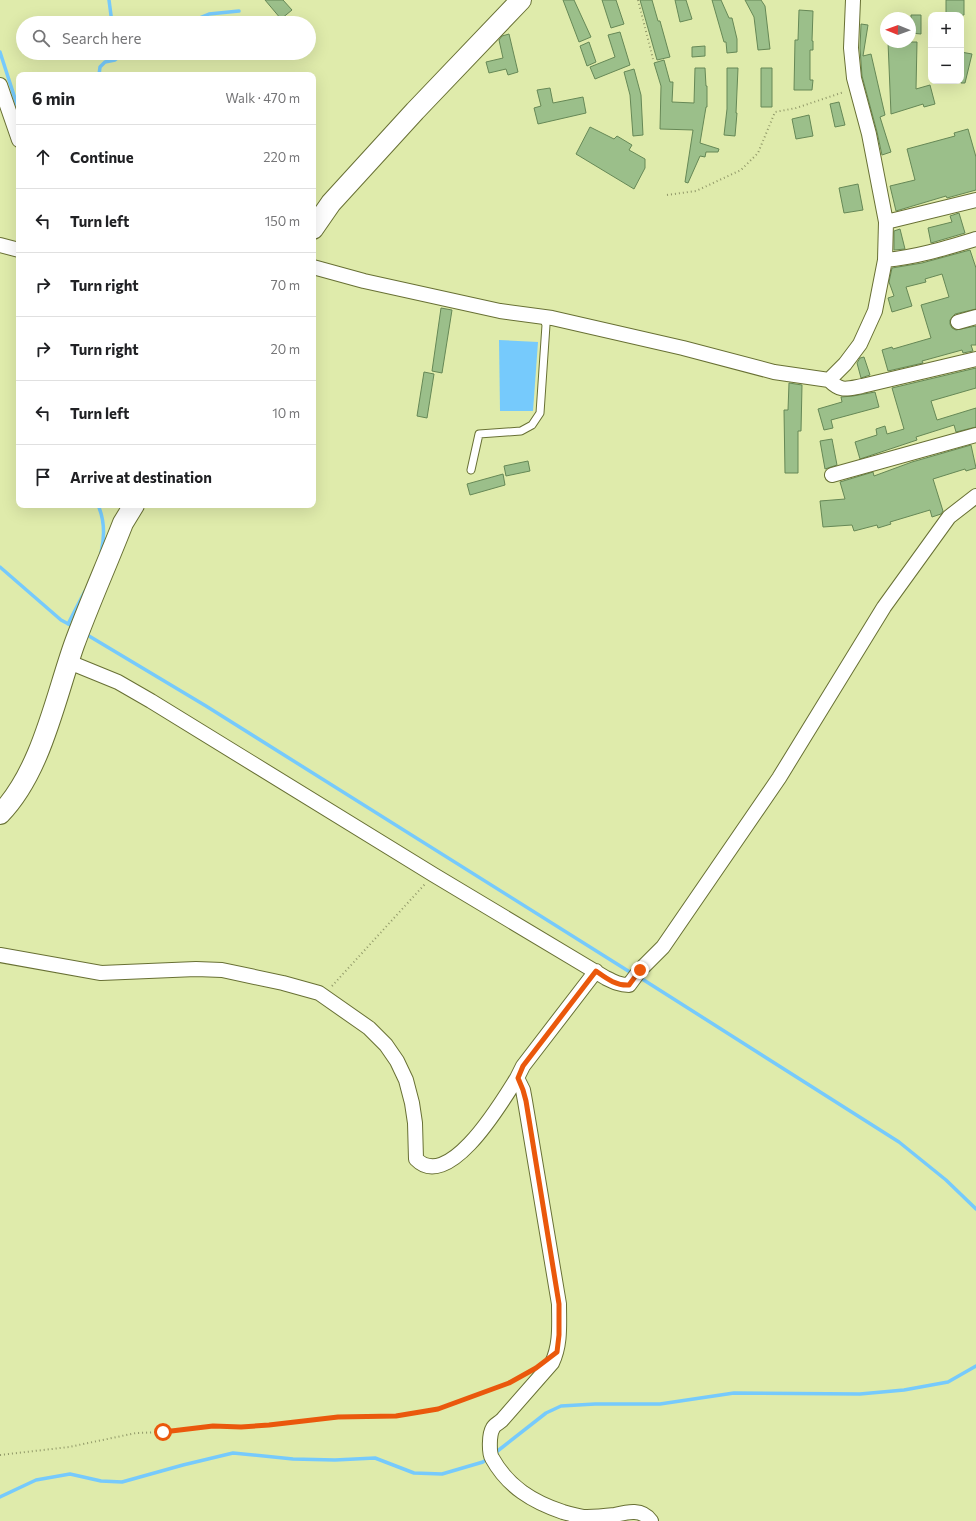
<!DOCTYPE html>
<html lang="en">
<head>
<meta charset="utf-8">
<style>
  :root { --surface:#fff; --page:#f6f6f6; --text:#202124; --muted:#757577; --line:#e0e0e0 }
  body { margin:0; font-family:Commissioner,sans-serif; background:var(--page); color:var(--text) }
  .controls { position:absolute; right:12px; top:12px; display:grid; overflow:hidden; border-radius:8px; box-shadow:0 4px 16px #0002 }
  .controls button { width:36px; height:36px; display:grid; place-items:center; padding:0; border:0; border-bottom:1px solid var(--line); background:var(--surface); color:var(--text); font:20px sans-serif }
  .compass { position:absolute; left:880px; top:12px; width:36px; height:36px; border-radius:50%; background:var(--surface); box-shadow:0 4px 16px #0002; rotate:271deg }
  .stop { position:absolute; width:12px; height:12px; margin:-9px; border:3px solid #ea580c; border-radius:50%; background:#fff }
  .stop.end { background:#ea580c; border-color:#fff; box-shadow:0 1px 4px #0008 }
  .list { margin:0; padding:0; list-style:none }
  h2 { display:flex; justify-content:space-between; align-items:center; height:52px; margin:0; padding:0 16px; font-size:17px }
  h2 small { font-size:13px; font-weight:400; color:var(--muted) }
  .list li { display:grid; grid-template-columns:26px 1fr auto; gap:12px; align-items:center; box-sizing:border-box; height:64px; padding:0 16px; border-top:1px solid var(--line) }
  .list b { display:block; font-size:15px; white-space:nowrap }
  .list em { font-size:13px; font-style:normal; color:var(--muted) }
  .icon { flex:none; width:22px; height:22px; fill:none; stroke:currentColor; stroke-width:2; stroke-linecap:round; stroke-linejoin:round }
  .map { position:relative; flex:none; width:976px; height:1521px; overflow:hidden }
  .search { position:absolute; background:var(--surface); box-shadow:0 4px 16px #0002; left:16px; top:16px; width:300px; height:44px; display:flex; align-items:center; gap:10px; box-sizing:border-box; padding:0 14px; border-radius:22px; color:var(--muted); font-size:15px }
  .panel { position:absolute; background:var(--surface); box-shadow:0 4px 16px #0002; left:16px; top:72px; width:300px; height:436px; border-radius:8px }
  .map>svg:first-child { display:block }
  .water { fill:#76cafc }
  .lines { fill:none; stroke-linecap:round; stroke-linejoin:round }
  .stream { stroke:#76cafc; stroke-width:3.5 }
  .building { fill:#9bbf8a; stroke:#668856 }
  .lane-casing { stroke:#687034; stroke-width:9 }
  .street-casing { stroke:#687034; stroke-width:16 }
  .secondary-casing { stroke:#687034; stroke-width:22 }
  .path { stroke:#909868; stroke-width:2; stroke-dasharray:1 3; stroke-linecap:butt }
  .lane { stroke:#fff; stroke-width:7 }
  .street { stroke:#fff; stroke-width:14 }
  .secondary { stroke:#fff; stroke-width:20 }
  .route { stroke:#ea580c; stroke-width:5 }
</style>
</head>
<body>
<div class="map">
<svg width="976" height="1521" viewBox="0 0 976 1521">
  <rect width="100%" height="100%" fill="#dfebab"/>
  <path class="water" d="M499,340L538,342L533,411H500Z"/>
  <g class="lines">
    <path class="stream" d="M109,0L112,23
      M187,23L209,14L239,11
      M0,52L19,111
      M99,75L100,67L105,62L115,60L120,56L136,53
      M98,505C105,521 105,536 101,553
      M0,567L61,620L74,627
      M68,624L85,591
      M84,633L206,706L633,974
      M639,977L899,1142L946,1180L976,1209
      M495,1453L546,1413L561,1406L595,1404H660L734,1393L860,1394L904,1390L948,1382L976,1366
      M0,1497L36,1480L70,1474L101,1481L122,1482L183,1465L233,1453L293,1459L335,1460L375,1458L414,1473L442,1474L483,1462L488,1458"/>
  </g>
  <path class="building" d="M265,0H283L292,10L281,19Z
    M563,0H574L591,37L579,42Z
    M602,0H616L624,24L611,28Z
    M640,0H652L658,21H660L670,57L657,60Z
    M675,0H686L692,19L680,22Z
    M712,0H721L729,18H732L737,39V52L727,53L726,42H724Z
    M745,0H761L765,6L770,49L758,50L754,17Z
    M946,0H964V15H946Z
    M799,10L813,11L812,41H813V50H810V80H813L812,90H794L795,40H798Z
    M911,15H921V34L911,33Z
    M861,24L868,25L863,56L871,54L885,115L880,117L891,152L882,155L877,132L862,76L860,48Z
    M620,32L630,65L595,79L590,67L615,57L608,35Z
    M509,34L518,72L508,75L506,69L489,73L486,62L503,58L499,40L502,36Z
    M589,42L596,62L587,66L580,46Z
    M888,42H917L916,89L930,85L935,104L924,107L923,104L891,114Z
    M705,46V56L692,57V47Z
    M961,52L972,54L965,83H961Z
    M664,60L670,82H673L672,102L694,103L695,68H705L706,86H707V107H706L700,143L719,149L718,152H706L705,157L700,156L688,183L685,182L693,130L660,129L661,86L654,63Z
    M727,68H738L736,113H737L735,136L724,135L727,109Z
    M761,68H772V107H761Z
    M634,69L641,95L643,135L633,136L630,95L624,72Z
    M550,88L553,103L583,97L586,113L538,124L534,108L541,106L537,90Z
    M839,102L845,125L835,127L830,104Z
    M809,115L813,136L796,139L792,119Z
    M590,127L614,139L617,136L632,145L629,150L645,159V168L634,189L576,154Z
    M968,129L976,157V190L947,198L946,196L896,211L890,186L915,180L907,149L955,136L954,133Z
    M858,184L863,210L844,213L839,188Z
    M959,213L965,233L931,243L928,228L952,222L950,216Z
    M900,229L905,249L894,250V231Z
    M970,250L976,268V309L955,314L950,320V324L952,328L956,330L976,326V345H971L973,351L963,353L962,350L922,361L923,363L888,371L882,350L892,347L893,349L931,338L921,305L949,297L942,274L925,279L926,282L906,287L912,306L892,312L888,298L894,296L889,282L892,268L922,263Z
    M441,308L452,310L442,373L432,371Z
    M864,357L870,375L861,378L857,363L860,358Z
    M976,368V388L931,401L937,420L976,408V427L956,432L954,425L916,437L917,440L860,459L855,442L877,435L876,429L885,426L887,434L904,429L892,388Z
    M424,372L434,374L427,418L417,416Z
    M789,383L802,385L801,431H798V473H785L784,410H788Z
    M875,392L879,407L831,420L833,428L824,430L818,409L842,402L841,397L853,396Z
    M832,439L837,465L825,469L820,441Z
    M971,445L976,468L966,471L965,469L933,479L943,511L941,514L932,517L930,510L890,522L891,524L878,528L877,525L854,531L852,525L823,527L820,501L845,499L840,482L873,472L874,476L912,462Z
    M528,461L530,471L506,476L504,466Z
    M503,474L505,485L470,495L467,484Z"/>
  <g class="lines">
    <defs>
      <path id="lane" d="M471,470L479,434L521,431L532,425L540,413L546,325L543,317"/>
      <path id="street" d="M0,85L19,140
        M886,222L976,200
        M0,245L19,250
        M885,260C917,257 946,248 976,239
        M313,267L364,281L500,311L552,318L683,348L774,372L829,380L845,364L860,344L875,311L885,260L886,222L869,134L854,78L851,48L853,0
        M958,322L976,317
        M829,380C841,392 846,389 862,386L976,359
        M832,475L976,435
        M69,662L118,682L151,701L434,875L606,978C614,982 620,985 629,985L640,970L663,947L779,778L884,607L949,517L976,496
        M0,955L101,973L196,969L222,970L283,983L319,993L369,1028L386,1045L397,1061L406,1080L412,1103L415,1123L416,1159C449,1193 503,1100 517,1078
        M596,971L523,1066L517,1078L523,1090L525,1101L559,1304C559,1324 561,1344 552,1363L502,1420C499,1423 494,1425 493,1428C489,1434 489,1453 492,1458C508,1487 533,1502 563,1512C571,1514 579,1517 587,1517C596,1517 606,1516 615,1515C627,1512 642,1508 651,1521"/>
      <path id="secondary" d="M313,229L331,203L415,111L521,0
        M0,814C41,772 55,699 74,645C89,604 107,564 123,523L134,505"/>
    </defs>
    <use href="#lane" class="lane-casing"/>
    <use href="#street" class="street-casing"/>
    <use href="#secondary" class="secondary-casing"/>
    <path class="path" d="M638,0L653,59
      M667,195L696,191L741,170L758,153L775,112L796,108L844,92
      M332,986L425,884
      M0,1455L69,1447L136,1433L163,1432L213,1426L241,1427L338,1417L396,1416L438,1409L457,1403L509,1383L523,1375"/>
    <use href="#lane" class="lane"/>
    <use href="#street" class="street"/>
    <use href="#secondary" class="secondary"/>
  </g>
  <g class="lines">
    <path class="route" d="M163,1432L213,1426L241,1427L269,1425L338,1417L396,1416L438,1409L509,1383L536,1368L557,1352L559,1335V1304L526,1101L523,1090L518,1078L523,1066L596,971C606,978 616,986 629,985L640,970"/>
  </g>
</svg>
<div class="controls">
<button>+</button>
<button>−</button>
</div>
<svg class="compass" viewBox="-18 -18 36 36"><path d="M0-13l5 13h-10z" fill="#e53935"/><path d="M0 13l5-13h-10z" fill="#757577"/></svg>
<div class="stop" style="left:163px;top:1432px"></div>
<div class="stop end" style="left:640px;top:970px"></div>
<div class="search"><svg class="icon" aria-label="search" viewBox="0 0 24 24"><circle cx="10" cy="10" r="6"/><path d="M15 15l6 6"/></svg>Search here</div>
<section class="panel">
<h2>6 min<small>Walk · 470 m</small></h2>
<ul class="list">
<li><svg class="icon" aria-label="ahead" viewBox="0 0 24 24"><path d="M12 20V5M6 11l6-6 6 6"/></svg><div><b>Continue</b></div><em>220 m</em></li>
<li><svg class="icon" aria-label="left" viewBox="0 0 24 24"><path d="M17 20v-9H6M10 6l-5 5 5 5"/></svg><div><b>Turn left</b></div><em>150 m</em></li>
<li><svg class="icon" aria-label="right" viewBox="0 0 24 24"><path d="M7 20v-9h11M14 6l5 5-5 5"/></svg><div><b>Turn right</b></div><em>70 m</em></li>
<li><svg class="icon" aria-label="right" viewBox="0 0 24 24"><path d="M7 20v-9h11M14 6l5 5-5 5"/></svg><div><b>Turn right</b></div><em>20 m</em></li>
<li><svg class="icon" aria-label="left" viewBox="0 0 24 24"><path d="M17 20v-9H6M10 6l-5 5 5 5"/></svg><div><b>Turn left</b></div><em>10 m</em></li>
<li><svg class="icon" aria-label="arrive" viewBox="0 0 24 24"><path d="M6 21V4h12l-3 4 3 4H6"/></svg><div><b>Arrive at destination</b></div></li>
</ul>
</section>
</div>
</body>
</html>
